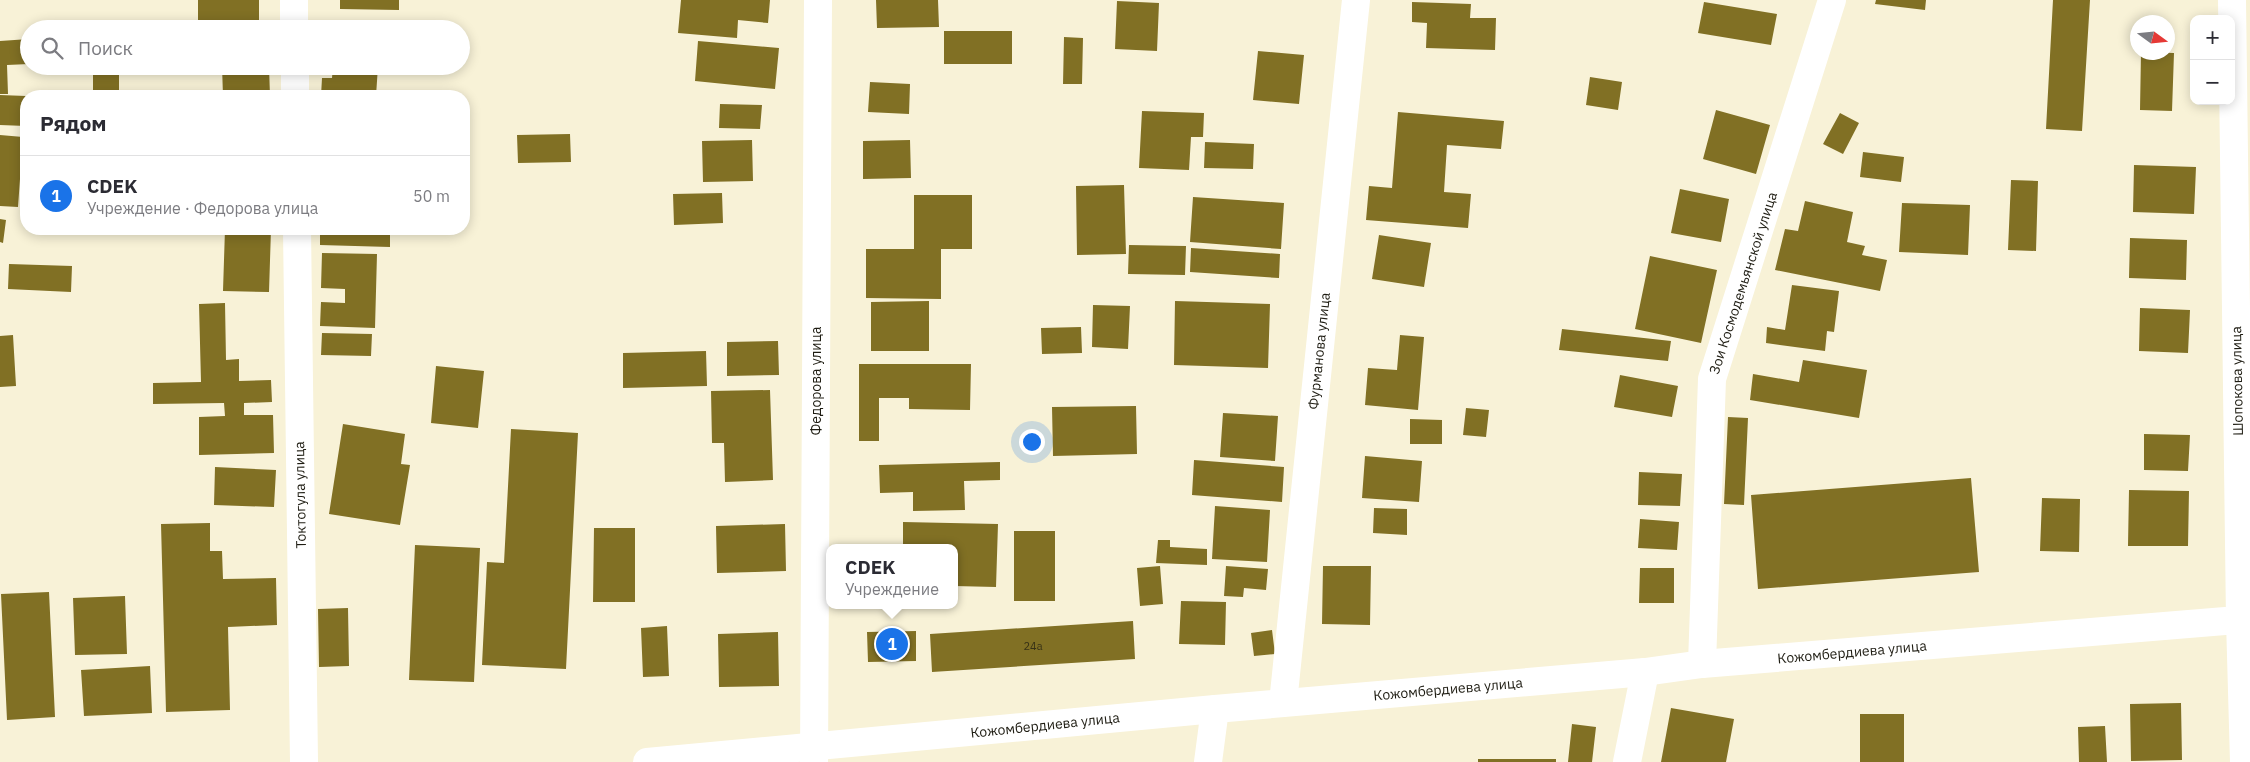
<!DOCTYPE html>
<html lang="ru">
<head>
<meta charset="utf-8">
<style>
  :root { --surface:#fff; --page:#f2f2f3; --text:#2b2b33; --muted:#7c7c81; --line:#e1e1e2; --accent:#1a73e8 }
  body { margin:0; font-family:"IBM Plex Sans",sans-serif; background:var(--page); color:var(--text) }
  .controls { position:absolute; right:15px; top:15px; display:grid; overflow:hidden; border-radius:10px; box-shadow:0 2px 12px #0003 }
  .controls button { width:45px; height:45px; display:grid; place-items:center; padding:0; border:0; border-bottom:1px solid var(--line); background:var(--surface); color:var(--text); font:25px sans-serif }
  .compass { position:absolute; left:2130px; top:15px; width:45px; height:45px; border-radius:50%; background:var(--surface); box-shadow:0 2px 12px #0003; rotate:105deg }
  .you { position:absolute; left:1031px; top:441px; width:18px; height:18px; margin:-12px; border:4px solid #fff; border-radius:50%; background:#1a73e8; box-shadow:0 0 0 8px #1a73e833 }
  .badge { display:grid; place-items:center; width:32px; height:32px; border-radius:50%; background:var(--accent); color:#fff; font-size:16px; font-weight:700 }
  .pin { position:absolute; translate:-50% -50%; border:2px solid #fff; box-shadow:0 1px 5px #0006 }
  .popup { position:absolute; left:826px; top:544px; width:132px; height:65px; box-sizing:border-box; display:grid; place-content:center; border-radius:10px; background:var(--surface); filter:drop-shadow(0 1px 4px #0005); font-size:16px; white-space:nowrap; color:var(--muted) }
  .popup b { font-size:19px; color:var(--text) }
  .popup::after { content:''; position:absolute; left:50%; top:100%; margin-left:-10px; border:10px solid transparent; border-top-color:var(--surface) }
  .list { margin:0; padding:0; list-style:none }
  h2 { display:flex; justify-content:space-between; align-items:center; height:65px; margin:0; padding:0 20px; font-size:21px }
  h2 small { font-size:16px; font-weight:400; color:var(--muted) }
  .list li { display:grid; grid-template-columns:32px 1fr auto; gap:15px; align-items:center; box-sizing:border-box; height:80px; padding:0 20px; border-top:1px solid var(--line) }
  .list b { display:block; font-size:19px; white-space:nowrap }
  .list p { margin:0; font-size:16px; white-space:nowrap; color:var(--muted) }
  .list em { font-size:16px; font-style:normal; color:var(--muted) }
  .icon { flex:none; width:28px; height:28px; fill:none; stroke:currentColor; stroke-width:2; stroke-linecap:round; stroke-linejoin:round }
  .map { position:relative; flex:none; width:2250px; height:762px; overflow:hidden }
  .search { position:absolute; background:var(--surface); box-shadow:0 2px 12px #0003; left:20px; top:20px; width:450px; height:55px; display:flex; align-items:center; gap:12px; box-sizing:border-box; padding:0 18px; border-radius:28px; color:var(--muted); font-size:19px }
  .panel { position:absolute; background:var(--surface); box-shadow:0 2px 12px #0003; left:20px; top:90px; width:450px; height:145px; border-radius:20px }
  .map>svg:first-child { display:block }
  .building { fill:#817024 }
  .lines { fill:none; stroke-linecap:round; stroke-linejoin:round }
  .minor { stroke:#fff; stroke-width:28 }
  .tertiary { stroke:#fff; stroke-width:28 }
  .labels { text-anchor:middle; stroke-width:4.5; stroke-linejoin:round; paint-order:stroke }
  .number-label { font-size:11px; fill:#373116 }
  .street-label { font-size:14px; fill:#1e1c12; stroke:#fff }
</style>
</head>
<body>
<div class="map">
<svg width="2250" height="762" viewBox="0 0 2250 762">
  <rect width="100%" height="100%" fill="#f8f2d7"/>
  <path class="building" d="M198,0H259V25H198Z
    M340,0H399V10L340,9Z
    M681,0H770L768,23L738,20L737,38L678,33Z
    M876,0H938L939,27L877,28Z
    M1876,0H1926L1925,10L1875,4Z
    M2053,0H2090L2082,131L2046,129Z
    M1117,1L1159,3L1157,51L1115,49Z
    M1412,2L1471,4L1470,18H1496L1495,50L1426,48L1427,23L1412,22Z
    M1704,2L1777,14L1771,45L1698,33Z
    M944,31H1012V64H944Z
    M1064,37L1083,38L1082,84H1063Z
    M29,39V64L7,65L8,94H0V41Z
    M698,41L779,48L775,89L695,81Z
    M1258,51L1304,55L1299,104L1253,100Z
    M2141,52L2174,53L2172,111L2140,110Z
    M93,66H119V96H70L93,94Z
    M222,66H269L270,96H223Z
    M333,66H378L376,96H321L322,78H332Z
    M1590,77L1622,82L1618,110L1586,105Z
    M870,82L910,84L909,114L868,112Z
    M0,95L26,96V126L0,125Z
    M720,104L762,105L760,129L719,128Z
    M1716,110L1770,125L1756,174L1703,159Z
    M1142,111L1204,113L1203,137H1191L1189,170L1139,168Z
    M1398,112L1504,121L1501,149L1447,145L1444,192L1471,194L1468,228L1366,220L1369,186L1392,188Z
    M1840,113L1859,123L1843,154L1823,144Z
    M570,134L571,162L518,163L517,135Z
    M0,135L23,137L18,207L0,206Z
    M752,140L753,181L703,182L702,141Z
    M910,140L911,178L863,179V141Z
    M1205,142L1254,144L1253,169L1204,168Z
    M1863,152L1904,157L1901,182L1860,177Z
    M2134,165L2196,167L2194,214L2133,212Z
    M2011,180L2038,181L2036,251L2008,250Z
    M1124,185L1126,254L1077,255L1076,186Z
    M1680,189L1729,199L1721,242L1671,233Z
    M722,193L723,223L674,225L673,194Z
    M914,195H972V249H941V299L866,298V249H914Z
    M1193,197L1284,203L1281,249L1190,242Z
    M1805,201L1853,212L1847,242L1865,246L1862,255L1887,260L1880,291L1775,270L1785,229L1798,231Z
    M1902,203L1970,205L1968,255L1899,252Z
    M0,219L6,220L3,243L0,242Z
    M225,229H271L269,292L223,291Z
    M320,229H390V247L320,245Z
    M1379,235L1431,243L1424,287L1372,279Z
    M2130,238L2187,240L2186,280L2129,278Z
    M1129,245L1186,246L1185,275L1128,274Z
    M1191,248L1280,254L1279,278L1190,272Z
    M322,253L377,254L375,328L320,326L321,302L345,303V289L321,288Z
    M1650,256L1717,270L1701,343L1635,329Z
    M9,264L72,266L71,292L8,289Z
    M1792,285L1839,291L1834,332L1827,331L1825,351L1766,343L1767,327L1785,330Z
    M929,301V351H871V302Z
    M1175,301L1270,304L1268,368L1174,365Z
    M225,303L226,360L239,359V381L271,380L272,402L244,403V415H273L274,453L199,455V417L225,416L224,403L153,404V383L201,382L199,304Z
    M1093,305L1130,306L1128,349L1092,347Z
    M2140,308L2190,310L2188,353L2139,351Z
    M1081,327L1082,353L1042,354L1041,328Z
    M1562,329L1671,341L1668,361L1559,350Z
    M322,333L372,334L371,356L321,355Z
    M13,335L16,386L0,387V336Z
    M1400,335L1424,337L1418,410L1365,405L1368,368L1397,370Z
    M778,341L779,375L727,376V342Z
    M706,351L707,386L623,388V353Z
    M1803,360L1867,370L1859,418L1750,400L1753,374L1799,382Z
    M859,364H971L970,410L909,409V398H879V441H859Z
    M436,366L484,371L478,428L431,423Z
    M1620,375L1678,386L1672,417L1614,407Z
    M770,390L773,480L725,482L724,443H712L711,391Z
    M1136,406L1137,454L1053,456L1052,407Z
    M1466,408L1489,410L1486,437L1463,435Z
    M1223,413L1278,416L1275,461L1220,457Z
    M1728,417L1748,418L1744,505L1724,504Z
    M1410,419L1442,420V444H1410Z
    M343,424L405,434L401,464L410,465L400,525L329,514Z
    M511,429L578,433L566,669L482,665L487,562L504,563Z
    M2144,434L2190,435L2188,471L2144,470Z
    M1365,456L1422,461L1419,502L1362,498Z
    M1194,460L1284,467L1282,502L1192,495Z
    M1000,462V480L964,481L965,510L913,511V492L880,493L879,465Z
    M215,467L276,470L274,507L214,505Z
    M1639,472L1682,474L1680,506L1638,505Z
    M1971,478L1979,572L1758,589L1751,495Z
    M2129,490L2189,491L2188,546H2128Z
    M2042,498L2080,499L2079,552L2040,551Z
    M1215,506L1270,510L1267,562L1212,559Z
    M1374,508L1407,509V535L1373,533Z
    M1640,519L1679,522L1677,550L1638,548Z
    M903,522L998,524L996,587L954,586V548H903Z
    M210,523V551H222L223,579L276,578L277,625L228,627L230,710L166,712L161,524Z
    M785,524L786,571L717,573L716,526Z
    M594,528H635V602H593Z
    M1014,531H1055V601H1014Z
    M1158,540H1170V547L1207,549V565L1156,563Z
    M415,545L480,548L474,682L409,680Z
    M1160,566L1163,604L1140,606L1137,568Z
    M1226,566L1268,569L1266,590L1244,588L1243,597L1224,596Z
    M1323,566H1371L1370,625L1322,624Z
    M1640,568H1674V603H1639Z
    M49,592L55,717L7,720L1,594Z
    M125,596L127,654L75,655L73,598Z
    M1181,601L1226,602L1225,645L1179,644Z
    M348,608L349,666L319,667L318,609Z
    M1133,621L1135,659L932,672L930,634Z
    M667,626L669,676L643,677L641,628Z
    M1272,630L1275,654L1254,656L1251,633Z
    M916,631V661L868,662L867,632Z
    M778,632L779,686L719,687L718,634Z
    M150,666L152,713L84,716L81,670Z
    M2181,703L2182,760L2131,761L2130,704Z
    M1671,708L1734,719L1726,762H1661Z
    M1860,714H1904V762H1860Z
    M1572,724L1596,727L1592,762H1568Z
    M2105,726L2107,762H2079L2078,727Z
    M1478,759H1556V762H1478Z"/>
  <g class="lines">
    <path class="minor" d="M294,0V29
      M295,66V96
      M297,229L304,762
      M1702,664L1712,379L1832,0
      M1283,703L1356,0
      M814,762L818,0
      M1208,762L1215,709
      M1627,762L1645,672"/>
    <path class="tertiary" d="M2232,0L2240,620L2244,762
      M647,762L1215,709L1645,672L1702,664L2250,619"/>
  </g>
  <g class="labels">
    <g class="number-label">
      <text x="1033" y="650">24а</text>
    </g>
    <g class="street-label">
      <text transform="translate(1743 283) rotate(-72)" y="5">Зои Космодемьянской улица</text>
      <text transform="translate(1319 351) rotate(-84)" y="5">Фурманова улица</text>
      <text transform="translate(816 381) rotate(-90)" y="5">Федорова улица</text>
      <text transform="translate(2237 381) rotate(-91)" y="5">Шопокова улица</text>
      <text transform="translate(300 495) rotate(-91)" y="5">Токтогула улица</text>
      <text transform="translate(1852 652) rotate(-5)" y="5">Кожомбердиева улица</text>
      <text transform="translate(1448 689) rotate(-5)" y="5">Кожомбердиева улица</text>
      <text transform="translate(1045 725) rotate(-6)" y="5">Кожомбердиева улица</text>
    </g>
  </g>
</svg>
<div class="controls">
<button>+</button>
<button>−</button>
</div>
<svg class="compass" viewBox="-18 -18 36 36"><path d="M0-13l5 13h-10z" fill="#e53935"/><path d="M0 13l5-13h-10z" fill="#7c7c81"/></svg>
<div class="you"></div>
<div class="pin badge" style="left:892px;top:644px">1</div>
<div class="popup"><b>CDEK</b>Учреждение</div>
<div class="search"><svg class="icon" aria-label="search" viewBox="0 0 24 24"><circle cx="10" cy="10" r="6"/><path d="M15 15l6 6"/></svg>Поиск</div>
<section class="panel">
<h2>Рядом<small></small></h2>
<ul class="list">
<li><span class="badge">1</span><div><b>CDEK</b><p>Учреждение · Федорова улица</p></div><em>50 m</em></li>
</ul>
</section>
</div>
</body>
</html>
